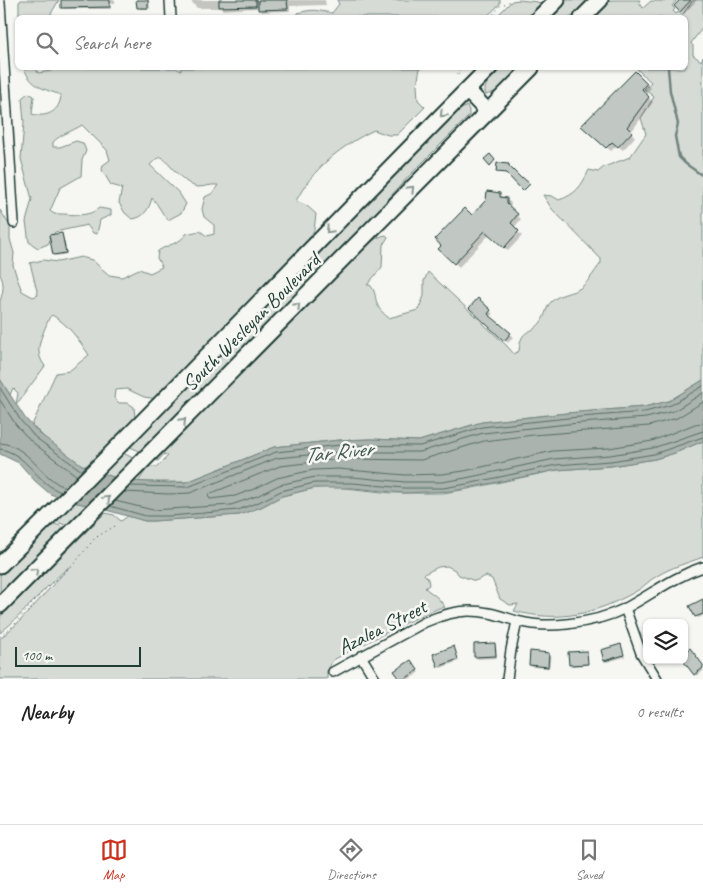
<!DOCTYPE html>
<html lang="en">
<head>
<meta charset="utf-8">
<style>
  :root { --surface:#fff; --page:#f2f2f2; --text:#222; --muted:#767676; --line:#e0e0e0; --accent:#c8321e }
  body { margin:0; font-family:Caveat,sans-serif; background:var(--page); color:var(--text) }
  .controls { position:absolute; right:15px; bottom:15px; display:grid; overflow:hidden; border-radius:8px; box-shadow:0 1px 4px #0004 }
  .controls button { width:45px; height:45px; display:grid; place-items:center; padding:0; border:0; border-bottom:1px solid var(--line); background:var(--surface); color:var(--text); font:25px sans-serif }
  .scale { position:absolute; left:15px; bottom:12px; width:126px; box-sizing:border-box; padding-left:5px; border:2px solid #1f3d34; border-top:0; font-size:14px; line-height:18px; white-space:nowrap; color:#1f3d34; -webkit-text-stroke:4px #f6f6f2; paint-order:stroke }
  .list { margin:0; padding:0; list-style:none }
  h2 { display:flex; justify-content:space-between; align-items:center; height:65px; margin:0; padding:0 20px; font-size:21px }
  h2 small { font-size:16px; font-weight:400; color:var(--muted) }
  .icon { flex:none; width:28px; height:28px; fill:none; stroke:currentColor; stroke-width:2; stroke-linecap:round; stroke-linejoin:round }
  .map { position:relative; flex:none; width:703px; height:679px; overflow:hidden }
  .search { position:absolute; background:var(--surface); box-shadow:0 1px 4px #0004; left:15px; right:15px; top:15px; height:55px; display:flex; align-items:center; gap:12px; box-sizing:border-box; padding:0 18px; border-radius:8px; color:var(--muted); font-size:19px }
  .sheet { height:145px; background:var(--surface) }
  nav { display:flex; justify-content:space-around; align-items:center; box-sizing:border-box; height:70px; border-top:1px solid var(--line); background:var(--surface); font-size:14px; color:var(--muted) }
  nav a { display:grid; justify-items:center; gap:2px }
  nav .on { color:var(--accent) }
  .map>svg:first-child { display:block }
  .green { fill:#d6dbd6; stroke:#7a8c85 }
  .water { fill:#aab3ae; stroke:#72847d }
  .shadow { fill:#0003 }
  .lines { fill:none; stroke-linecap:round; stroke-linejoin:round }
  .shore { stroke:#576c65; stroke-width:1 }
  .stream { stroke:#72847d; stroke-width:2.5 }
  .building { fill:#c1c8c3; stroke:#1f3d34 }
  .minor-casing { stroke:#1f3d34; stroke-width:12 }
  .trunk-casing { stroke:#1f3d34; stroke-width:19 }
  .path { stroke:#1f3d34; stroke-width:1; stroke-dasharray:1 4; stroke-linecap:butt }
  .minor { stroke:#f6f6f2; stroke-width:9 }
  .trunk { stroke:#f6f6f2; stroke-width:15 }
  .oneway { stroke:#8a9a93 }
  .labels { text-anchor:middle; stroke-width:5; stroke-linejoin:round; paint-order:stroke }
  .street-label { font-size:21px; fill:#1f3d34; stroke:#f6f6f2 }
  .water-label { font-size:22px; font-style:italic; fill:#425a52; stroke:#f6f6f2 }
</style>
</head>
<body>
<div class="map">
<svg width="703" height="679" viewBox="0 0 703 679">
  <rect width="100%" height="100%" fill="#f6f6f2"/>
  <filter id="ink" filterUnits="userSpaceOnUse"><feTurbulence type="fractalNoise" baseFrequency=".02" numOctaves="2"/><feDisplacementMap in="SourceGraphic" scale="10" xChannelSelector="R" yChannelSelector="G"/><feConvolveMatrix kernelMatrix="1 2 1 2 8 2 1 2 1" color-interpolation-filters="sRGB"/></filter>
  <g filter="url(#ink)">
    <path class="green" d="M21,0H59L49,17H19V2Z
      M337,0H500V4L486,17H298V13C315,8 317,11 332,13L339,4Z
      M519,0L538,2L540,4L527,17H496L512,1Z
      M567,0H589L572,17L551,18Z
      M611,0H640L639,2L643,8L651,1C660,2 667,0 677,0L672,6L675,9L673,11L676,14L678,12L683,14L693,0H703V27L691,43L693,46V55L701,61L703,57V380L669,401L644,407L567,413L482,422L419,441L372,439L340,440L274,447L187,482H138L148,467H157L168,456L164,454L158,461L155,460L360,250C368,246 376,236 386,235L388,237L383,245L382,267L367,285H370C380,296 370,304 389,318L418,310L424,296V281L428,272L507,346L514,354L519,351C521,326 531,336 541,322C546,315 546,306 552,301C560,294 568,294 577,290C587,285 594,272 601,263V259L552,209L543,195L552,196L559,200C576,194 581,187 589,170L598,172L604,167L630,157L646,134L641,118L654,97L644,89L651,82L637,69L638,68H686V18L592,17Z
      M24,68H36L38,73L51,71L52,68H176L181,71V68H420L417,85L418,100L425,107L397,135H388L374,130C341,146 313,168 296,201L307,206L316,214L314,230L307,243L235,316L157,399L144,397L127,389L115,390L114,398L119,403H128L134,407L135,419L89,468L82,465L48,441L32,425L56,373L69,371L89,355C79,340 68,324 52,315L49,318C43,335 32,350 45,366L16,405L18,393L13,388L10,395L0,379V301C3,293 5,282 0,275V210L10,226V239L14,253L13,265L17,278L22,291L33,297L38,295L30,263L43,260L58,262L81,257L92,260L109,275L122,277L139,269L150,273L162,267L157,258L158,251C168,244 180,244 186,234L200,231L207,236L214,234V225L204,217L202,209L205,197L213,193L218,185C211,184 205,187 198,187C186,186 170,165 162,157L156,159L150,165L179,193L186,204L181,213L168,220C161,213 159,205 152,198C149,209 144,218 132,219L125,213L119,203L122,188L111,185L102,170L103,165L110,160L107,150L82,125C73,131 61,134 53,142V147H60L76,141L83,143L86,151L82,160L81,176L60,188L50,211L54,214C70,213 86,219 99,208L111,210V215L100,220L97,234L93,233L87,225L55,232L48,244L38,248L29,242L26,222L32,199L21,159L24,123L22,98L28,93L34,96L32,114C46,118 60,112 61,95C44,89 31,87 24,68Z
      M503,68H523L500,90L486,95C481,84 495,75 503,68Z
      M467,106L469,110V116L408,177L335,258L144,453L128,446L448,116Z
      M703,441V557C688,563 671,567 657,576C649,580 643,588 635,592C595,614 559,623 514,611L518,604L510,605L500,599L492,579L486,576L475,581L459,575L455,570L447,566L438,567L424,574L428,579L429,585L425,588L438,598L445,607L439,608L405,623L333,660L327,671V679H0V639L21,620L70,566C45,586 25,613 0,633V617L105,513L114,515L121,521L128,516L145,521H153L239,515L261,507L282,496L315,488L337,487L391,493H443L468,489L557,470L611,466L655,459L675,453Z
      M123,453L137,460L118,479L103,473Z
      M73,502L92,506L70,527L55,521Z
      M53,523L67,529L0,597V573Z"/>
    <path class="water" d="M0,379L25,418L40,434L82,465L118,479L129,481L169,483L187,482L274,447L340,440L372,439L419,441L482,422L567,413L644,407L669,401L703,380V441L675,453L655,459L611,466L557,470L453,491L404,493L353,488H315L282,496L261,507L239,515L153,521H145L92,506L73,502L50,494L35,481L19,463L0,454Z"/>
    <path class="shadow" d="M62,0H115V3H111V9H64L62,7Z
      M138,0H149L150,9H140L138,7Z
      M190,0H325L326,5L290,6V11L262,12L259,8L223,10L221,8H197Z
      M681,0H697L684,14L676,6Z
      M635,73L651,88L645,94L653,102L631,132L635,137L623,150L617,145L611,151L587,130Z
      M500,195L511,203L510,209L521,219L514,228L522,236L508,251L490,234L459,267L440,249L472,217Z
      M62,234L63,236L67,254L56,256L54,254Z
      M478,300L493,314L490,317L513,337L508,343L471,308Z
      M703,600V616L698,618L691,606Z
      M494,644L496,646L497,658L478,659L476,657Z
      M621,646L625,657L607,662L605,660Z
      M453,648L459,661L441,668L439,666Z
      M586,652L587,665L572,666L571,664Z
      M549,654L551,656L549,668L532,667L530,665Z
      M413,663L419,673L409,679H401Z
      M703,667V671L697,676L695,674Z"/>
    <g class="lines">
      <path class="shore" d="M0,388L21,421L36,438L82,471
        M0,400L16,425L32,442L77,476
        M703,402L677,418L649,426L533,435L484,441L421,460L341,459L280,466L209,494L208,496L210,499L235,496L254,489L277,478L313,470L338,469L405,475L442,474L464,471L553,451L609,448L652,441L695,424L703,423
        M0,443C29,445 40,478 66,488
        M0,449C27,453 36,483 61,492
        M130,486L188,487L276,452L340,445L420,446L482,427L568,418L645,412L671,405L703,386
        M124,492L169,494L190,493L277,458L340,452H420L483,433L568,424L646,418L674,411L703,393
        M115,501L153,510L231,505L257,496L279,485L315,477H353L405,482H442L466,478L554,459L610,455L653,448L703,431
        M110,506L146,516H170L238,510L259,502L281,491L314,483H353L404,488H443L467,484L556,465L611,461L654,454L703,437"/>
      <path class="stream" d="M668,68L670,91L678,124L675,136L679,157L686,164L703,176"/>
    </g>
    <path class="building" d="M61,0H110V7L61,8Z
      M136,0H148V8H137Z
      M219,0H256V6L219,7Z
      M258,0H287L288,9L258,10Z
      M680,0H691L680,12L674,6Z
      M635,71L647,83L642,89L649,97L627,127L632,132L618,147L612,142L606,148L581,126Z
      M490,154L495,160L490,166L484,159Z
      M497,163L509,164V166L521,178L522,177L530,184L523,191L506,173L496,172Z
      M487,191L500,193V197L507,198V204L518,214L511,223L519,231L504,248L485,231L454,264L438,249L441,246L435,239L465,208L472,215L486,200Z
      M62,233L66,253L53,255L49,235Z
      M478,298L491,310L488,314L511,333L504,341L469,308Z
      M703,599V614L695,617L689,606Z
      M495,643L496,656L474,657V644Z
      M621,644L624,655L604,661L601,650Z
      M454,646L458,659L438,667L433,654Z
      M690,648L703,665V668L694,675L684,662V653Z
      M530,651L549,653L548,667L529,665Z
      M587,651L588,664L569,665L568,652Z
      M411,660L418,670L405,679H400L394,671Z"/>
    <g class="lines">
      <defs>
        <path id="minor" d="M170,0L171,18
          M0,3L14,223
          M625,608L641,653L657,679
          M361,656L375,679
          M333,672L425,622C439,616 454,611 469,611C488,611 500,616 517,621C533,625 551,626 567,624C586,622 608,617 626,608C652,594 673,577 703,567
          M507,679L511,650L517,621"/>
        <path id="trunk" d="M539,18L557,0
          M582,18L600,0
          M467,90L487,111
          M0,565C166,402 325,232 489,68
          M0,605L531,68"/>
      </defs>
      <use href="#minor" class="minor-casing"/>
      <use href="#trunk" class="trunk-casing"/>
      <path class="path" d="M490,18L500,6L513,0
        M458,75L459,68
        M0,637L15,624L41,593L74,564L95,538L115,526"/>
      <use href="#minor" class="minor"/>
      <use href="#trunk" class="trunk"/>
    </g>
    <defs><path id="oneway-chevron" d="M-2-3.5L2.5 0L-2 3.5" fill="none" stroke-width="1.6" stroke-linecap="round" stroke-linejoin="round" transform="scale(1.25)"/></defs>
    <g class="oneway">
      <use href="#oneway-chevron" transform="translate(443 114) rotate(135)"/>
      <use href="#oneway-chevron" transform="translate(411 189) rotate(-46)"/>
      <use href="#oneway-chevron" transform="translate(329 230) rotate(134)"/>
      <use href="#oneway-chevron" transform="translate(297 306) rotate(-45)"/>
      <use href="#oneway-chevron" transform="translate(183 421) rotate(-45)"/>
      <use href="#oneway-chevron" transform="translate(107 499) rotate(-46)"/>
      <use href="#oneway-chevron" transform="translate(35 571) rotate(-45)"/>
    </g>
  </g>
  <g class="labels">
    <g class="street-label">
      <text transform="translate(251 322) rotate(-45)" y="7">South Wesleyan Boulevard</text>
      <text transform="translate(382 627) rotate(-27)" y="7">Azalea Street</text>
    </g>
    <g class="water-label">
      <text transform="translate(338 451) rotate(-6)" y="8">Tar River</text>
    </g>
  </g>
</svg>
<div class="controls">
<button><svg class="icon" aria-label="layers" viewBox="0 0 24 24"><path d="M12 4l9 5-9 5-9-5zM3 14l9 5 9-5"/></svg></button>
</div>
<div class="scale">100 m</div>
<div class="search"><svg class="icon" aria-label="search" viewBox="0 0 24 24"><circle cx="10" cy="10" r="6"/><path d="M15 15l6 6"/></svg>Search here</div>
</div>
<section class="sheet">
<h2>Nearby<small>0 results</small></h2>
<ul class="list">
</ul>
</section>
<nav>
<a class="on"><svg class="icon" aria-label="map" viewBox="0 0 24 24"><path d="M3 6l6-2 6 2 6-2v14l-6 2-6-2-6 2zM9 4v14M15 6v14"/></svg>Map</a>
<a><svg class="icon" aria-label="directions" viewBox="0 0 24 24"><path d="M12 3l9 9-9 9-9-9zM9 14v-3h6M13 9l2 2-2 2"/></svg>Directions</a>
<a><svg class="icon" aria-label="saved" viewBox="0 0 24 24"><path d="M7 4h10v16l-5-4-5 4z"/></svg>Saved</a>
</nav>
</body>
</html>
